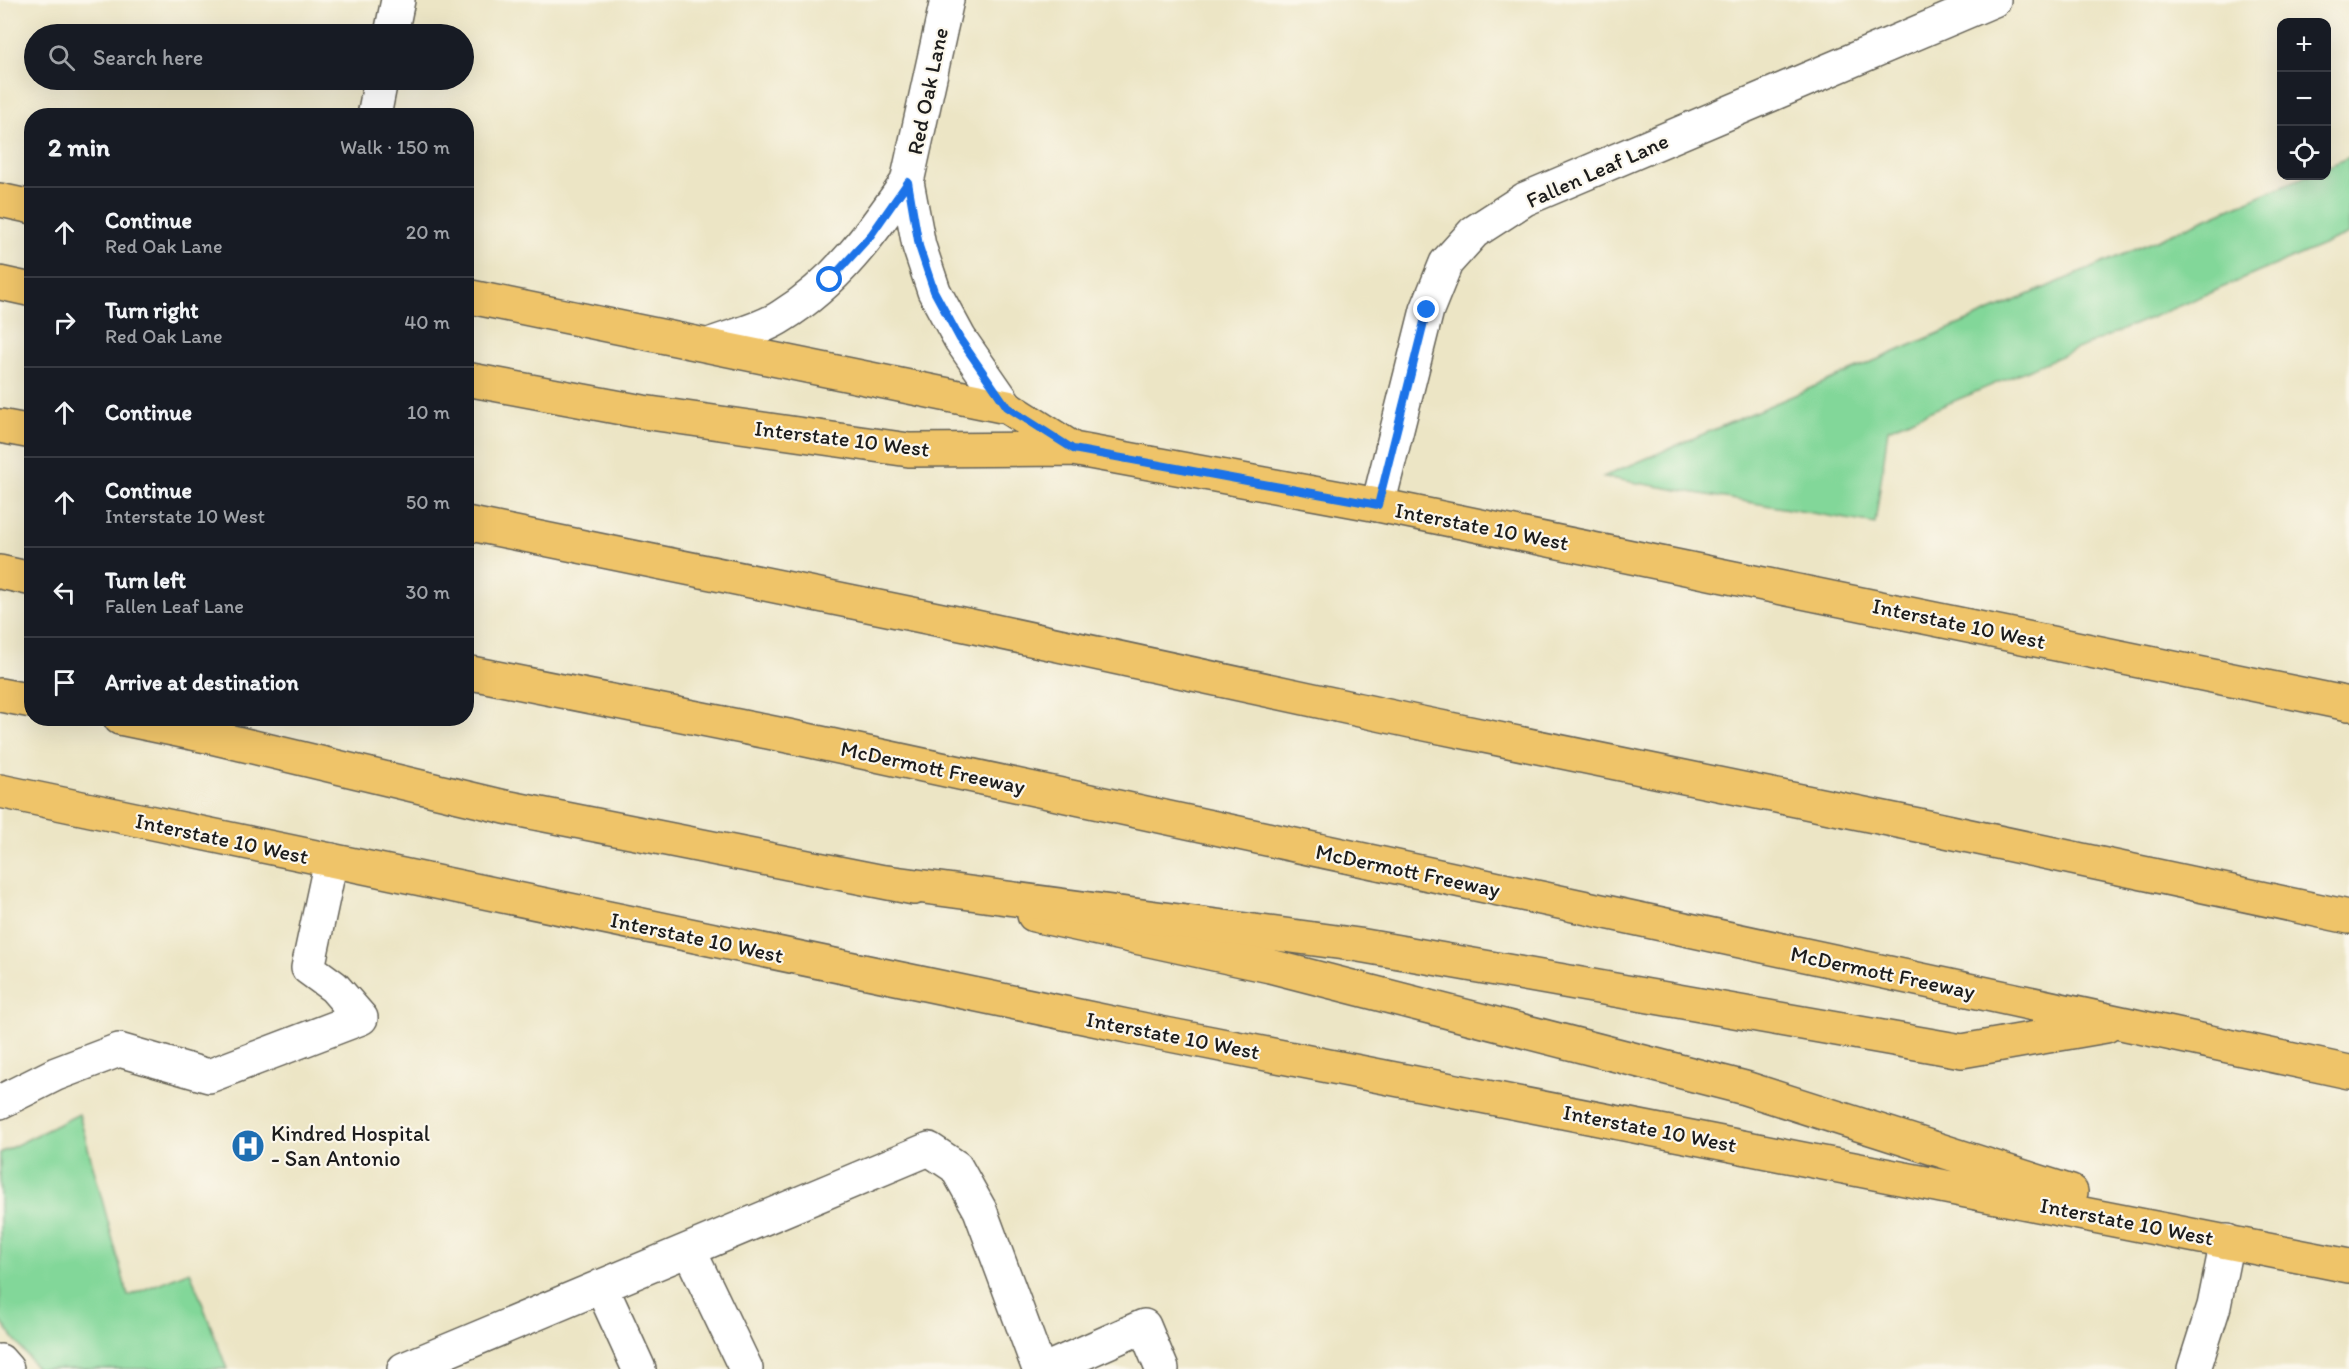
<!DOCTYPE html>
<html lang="en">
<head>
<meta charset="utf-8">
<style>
  :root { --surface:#171b24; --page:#20242c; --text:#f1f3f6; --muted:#9ea1a6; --line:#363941 }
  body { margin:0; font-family:Itim,sans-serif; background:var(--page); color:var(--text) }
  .controls { position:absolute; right:18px; top:18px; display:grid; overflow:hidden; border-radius:12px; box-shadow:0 6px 24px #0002 }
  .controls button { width:54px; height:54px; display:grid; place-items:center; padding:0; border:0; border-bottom:2px solid var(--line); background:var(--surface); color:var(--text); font:30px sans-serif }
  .stop { position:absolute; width:18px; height:18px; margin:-14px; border:4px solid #1a73e8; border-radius:50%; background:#fff }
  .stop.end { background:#1a73e8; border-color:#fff; box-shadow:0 2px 6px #0008 }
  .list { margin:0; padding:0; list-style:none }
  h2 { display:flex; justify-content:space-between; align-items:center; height:78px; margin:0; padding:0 24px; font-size:26px }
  h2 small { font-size:20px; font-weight:400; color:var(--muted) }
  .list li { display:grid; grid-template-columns:39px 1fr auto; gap:18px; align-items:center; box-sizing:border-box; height:90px; padding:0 24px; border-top:2px solid var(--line) }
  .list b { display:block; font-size:22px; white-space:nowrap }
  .list p { margin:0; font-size:20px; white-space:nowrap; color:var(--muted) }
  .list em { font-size:20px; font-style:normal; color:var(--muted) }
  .icon { flex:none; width:33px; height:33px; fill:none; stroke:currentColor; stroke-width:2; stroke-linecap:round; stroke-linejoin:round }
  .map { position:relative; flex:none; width:2349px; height:1369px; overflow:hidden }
  .search { position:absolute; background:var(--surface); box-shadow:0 6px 24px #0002; left:24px; top:24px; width:450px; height:66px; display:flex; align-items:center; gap:15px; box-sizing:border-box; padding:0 21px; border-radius:33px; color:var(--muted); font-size:22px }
  .panel { position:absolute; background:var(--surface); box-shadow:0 6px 24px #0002; left:24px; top:108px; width:450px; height:618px; border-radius:24px }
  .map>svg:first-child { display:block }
  .green { fill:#82d799; stroke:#4f7a5a; stroke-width:1.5 }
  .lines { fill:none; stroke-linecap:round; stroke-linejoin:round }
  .minor-casing { stroke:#656257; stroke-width:36 }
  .major-casing { stroke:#656257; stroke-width:36 }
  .highway-casing { stroke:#656257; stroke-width:36 }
  .minor { stroke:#fff; stroke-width:33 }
  .major { stroke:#efc469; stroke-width:33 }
  .highway { stroke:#efc469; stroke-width:33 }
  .route { stroke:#1a73e8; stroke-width:8 }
  .labels { text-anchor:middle; stroke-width:4.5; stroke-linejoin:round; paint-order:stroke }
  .street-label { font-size:22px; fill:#1c1c1c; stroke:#fbf7ec }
  .poi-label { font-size:22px; fill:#1c1c1c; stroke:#fbf7ec; text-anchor:start }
</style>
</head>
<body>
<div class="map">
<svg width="2349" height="1369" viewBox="0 0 2349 1369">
  <rect width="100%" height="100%" fill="#fbf7ec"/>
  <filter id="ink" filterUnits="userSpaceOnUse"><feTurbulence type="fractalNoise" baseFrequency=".0167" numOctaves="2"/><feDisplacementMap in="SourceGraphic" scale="12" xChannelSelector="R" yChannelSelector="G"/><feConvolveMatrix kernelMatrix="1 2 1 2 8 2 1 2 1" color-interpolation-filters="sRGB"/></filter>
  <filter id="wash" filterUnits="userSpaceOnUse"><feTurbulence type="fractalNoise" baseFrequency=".008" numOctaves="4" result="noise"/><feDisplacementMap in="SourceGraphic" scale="24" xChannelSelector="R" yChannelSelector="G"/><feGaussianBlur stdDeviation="1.35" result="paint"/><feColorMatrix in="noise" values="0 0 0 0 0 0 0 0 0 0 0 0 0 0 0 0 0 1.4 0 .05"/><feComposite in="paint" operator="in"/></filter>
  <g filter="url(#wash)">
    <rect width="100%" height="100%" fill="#ece5c5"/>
    <path class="green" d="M2349,157V234L1888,429L1875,524L1603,477L2306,176H2326L2327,167Z
      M79,1114L128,1296L190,1271L227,1369H37L0,1320V1153Z"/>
  </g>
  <g filter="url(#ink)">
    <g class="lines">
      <defs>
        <path id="minor" d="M947,0L907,182L919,246L934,291L960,339L1007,407
          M391,34L398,0
          M374,116L381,80
          M709,345C732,336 763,329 782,316C836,283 872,233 907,182
          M1378,505L1427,310L1446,263L1474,232L1525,199L1994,0
          M0,1102L56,1074L119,1050L209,1076L361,1018L334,987L308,968L331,860
          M689,1250L746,1369
          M601,1286L639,1369
          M0,1361L7,1369
          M404,1369L929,1149L956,1167L980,1210L1039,1369
          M1047,1369L1144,1326L1162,1369
          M2194,1369L2214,1306L2227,1241"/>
        <path id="major" d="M0,200L32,207
          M0,283L32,290
          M466,296L1007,407L1073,449
          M466,379L643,412L909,450L1073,449L1378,505L2349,704
          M0,695L32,701
          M120,718L207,736L505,807L914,888
          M0,791L1160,1033L2349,1266
          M1034,915L1270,966L1745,1088L2071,1192"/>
        <path id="highway" d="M0,426L32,432
          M466,523L966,625L1411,721L1918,825L2349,917
          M0,572L32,579
          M466,672L788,736L2349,1072
          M887,882L1359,945L1962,1051L2106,1026"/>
      </defs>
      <use href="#minor" class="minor-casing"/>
      <use href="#major" class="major-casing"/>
      <use href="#highway" class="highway-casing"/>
      <use href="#minor" class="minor"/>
      <use href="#major" class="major"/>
      <use href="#highway" class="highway"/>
    </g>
  </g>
  <g class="lines" filter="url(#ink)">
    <path class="route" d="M830,280L871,235L908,182L919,246L934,291L960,339L1007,407L1073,449L1378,505L1427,310"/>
  </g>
  <defs>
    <symbol id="hospital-disc" viewBox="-11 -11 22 22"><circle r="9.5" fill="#1f6fb2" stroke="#fbf7ec"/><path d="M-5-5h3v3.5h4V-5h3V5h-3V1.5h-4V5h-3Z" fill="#fff"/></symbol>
  </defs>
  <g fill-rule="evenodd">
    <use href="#hospital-disc" x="229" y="1127" width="38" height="38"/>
  </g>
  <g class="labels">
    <g class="street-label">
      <text transform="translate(927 91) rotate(-78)" y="8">Red Oak Lane</text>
      <text transform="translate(1597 170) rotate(-24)" y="8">Fallen Leaf Lane</text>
      <text transform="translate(842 438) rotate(7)" y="8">Interstate 10 West</text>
      <text transform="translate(1482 526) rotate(11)" y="8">Interstate 10 West</text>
      <text transform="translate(1959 623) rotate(12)" y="8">Interstate 10 West</text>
      <text transform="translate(933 767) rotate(12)" y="8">McDermott Freeway</text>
      <text transform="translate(222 838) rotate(12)" y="8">Interstate 10 West</text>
      <text transform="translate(1408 870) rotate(12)" y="8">McDermott Freeway</text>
      <text transform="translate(697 937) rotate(12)" y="8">Interstate 10 West</text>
      <text transform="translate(1883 972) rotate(12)" y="8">McDermott Freeway</text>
      <text transform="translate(1173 1035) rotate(11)" y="8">Interstate 10 West</text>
      <text transform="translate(1650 1128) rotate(11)" y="8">Interstate 10 West</text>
      <text transform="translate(2127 1221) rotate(11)" y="8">Interstate 10 West</text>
    </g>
    <g class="poi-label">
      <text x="271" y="1141">Kindred Hospital<tspan x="271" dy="25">- San Antonio</tspan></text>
    </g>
  </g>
</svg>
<div class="controls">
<button>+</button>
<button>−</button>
<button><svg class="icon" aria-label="locate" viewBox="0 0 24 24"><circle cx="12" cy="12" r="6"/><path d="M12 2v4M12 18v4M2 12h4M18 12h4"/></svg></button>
</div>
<div class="stop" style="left:830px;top:280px"></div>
<div class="stop end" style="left:1427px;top:310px"></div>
<div class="search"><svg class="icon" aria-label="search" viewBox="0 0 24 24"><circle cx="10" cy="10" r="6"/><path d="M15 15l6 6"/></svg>Search here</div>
<section class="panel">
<h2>2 min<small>Walk · 150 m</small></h2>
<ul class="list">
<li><svg class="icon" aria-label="ahead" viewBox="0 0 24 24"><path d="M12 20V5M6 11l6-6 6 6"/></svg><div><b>Continue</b><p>Red Oak Lane</p></div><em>20 m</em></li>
<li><svg class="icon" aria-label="right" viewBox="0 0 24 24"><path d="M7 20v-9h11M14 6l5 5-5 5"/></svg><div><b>Turn right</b><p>Red Oak Lane</p></div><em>40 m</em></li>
<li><svg class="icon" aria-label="ahead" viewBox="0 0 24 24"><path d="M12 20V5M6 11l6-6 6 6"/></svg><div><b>Continue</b></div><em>10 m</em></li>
<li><svg class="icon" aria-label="ahead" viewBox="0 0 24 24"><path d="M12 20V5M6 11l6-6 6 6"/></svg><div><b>Continue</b><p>Interstate 10 West</p></div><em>50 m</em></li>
<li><svg class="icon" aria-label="left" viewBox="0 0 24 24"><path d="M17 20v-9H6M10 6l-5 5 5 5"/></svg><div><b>Turn left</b><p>Fallen Leaf Lane</p></div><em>30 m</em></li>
<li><svg class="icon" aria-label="arrive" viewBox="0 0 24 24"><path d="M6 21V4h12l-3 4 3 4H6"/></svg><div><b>Arrive at destination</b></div></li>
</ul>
</section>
</div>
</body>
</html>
